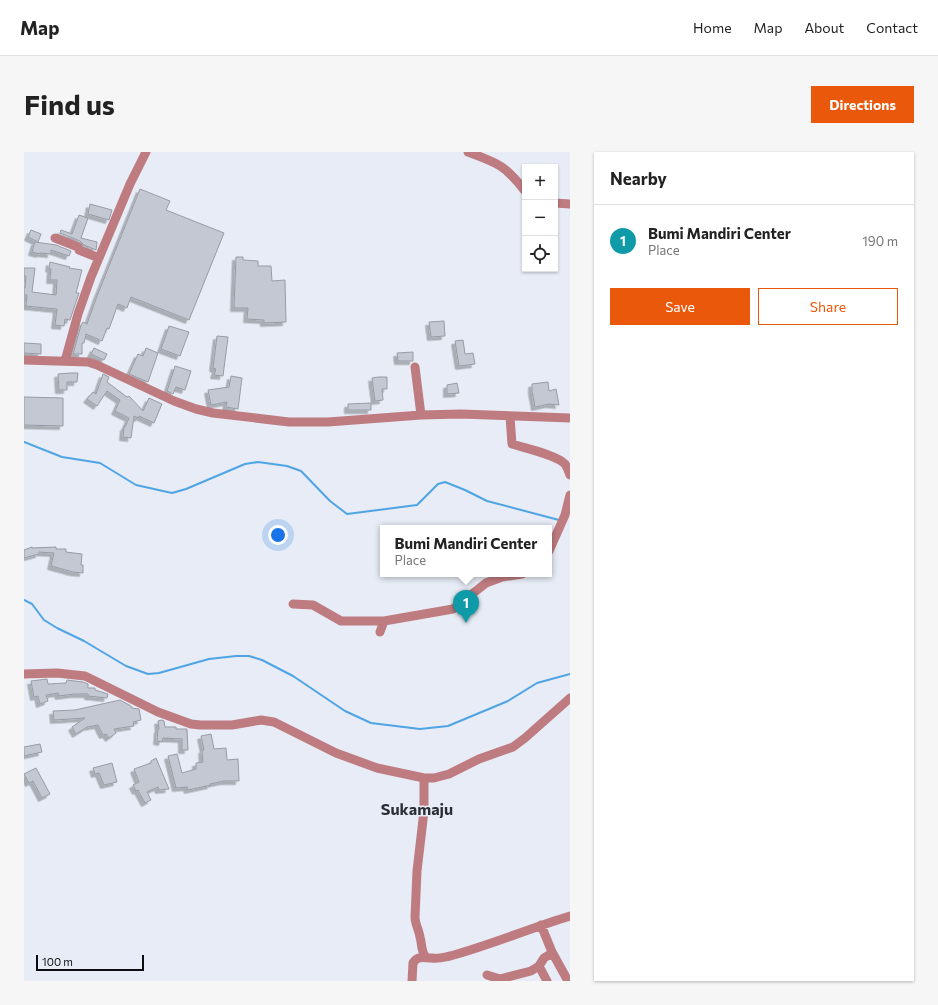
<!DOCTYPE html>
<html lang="en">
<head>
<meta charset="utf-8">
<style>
  :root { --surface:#fff; --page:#f6f6f6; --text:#222; --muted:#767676; --line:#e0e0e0; --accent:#ea580c }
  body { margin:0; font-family:Commissioner,sans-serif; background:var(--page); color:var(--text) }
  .controls { position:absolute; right:12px; top:12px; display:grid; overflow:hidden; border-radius:0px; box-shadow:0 1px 3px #0004 }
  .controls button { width:36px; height:36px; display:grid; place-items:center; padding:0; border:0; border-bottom:1px solid var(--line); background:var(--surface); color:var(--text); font:20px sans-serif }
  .scale { position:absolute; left:12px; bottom:10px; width:108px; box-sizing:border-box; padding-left:4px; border:2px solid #0b0d10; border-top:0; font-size:11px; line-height:14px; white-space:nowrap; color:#0b0d10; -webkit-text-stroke:3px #e7ecf6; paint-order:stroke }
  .you { position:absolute; left:254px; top:383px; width:14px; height:14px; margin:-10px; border:3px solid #fff; border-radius:50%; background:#1a73e8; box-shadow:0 0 0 6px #1a73e833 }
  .badge { display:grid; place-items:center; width:26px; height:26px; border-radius:50%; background:var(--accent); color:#fff; font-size:13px; font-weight:700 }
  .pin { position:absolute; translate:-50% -33px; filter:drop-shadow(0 1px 2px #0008) }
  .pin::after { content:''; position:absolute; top:21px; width:14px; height:12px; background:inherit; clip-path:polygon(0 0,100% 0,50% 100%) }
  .popup { position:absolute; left:356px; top:373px; width:172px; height:52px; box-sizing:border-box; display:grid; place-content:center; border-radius:0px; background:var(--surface); filter:drop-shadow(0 1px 3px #0005); font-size:13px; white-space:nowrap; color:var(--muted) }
  .popup b { font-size:15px; color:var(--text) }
  .popup::after { content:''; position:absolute; left:50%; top:100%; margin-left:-8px; border:8px solid transparent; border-top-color:var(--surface) }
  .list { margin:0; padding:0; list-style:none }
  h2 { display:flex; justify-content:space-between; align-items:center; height:52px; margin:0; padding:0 16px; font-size:17px }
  h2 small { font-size:13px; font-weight:400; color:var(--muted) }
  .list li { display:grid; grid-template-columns:26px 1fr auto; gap:12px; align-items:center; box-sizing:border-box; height:72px; padding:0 16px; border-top:1px solid var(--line) }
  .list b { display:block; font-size:15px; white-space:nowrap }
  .list p { margin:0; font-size:13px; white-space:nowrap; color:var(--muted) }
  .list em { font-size:13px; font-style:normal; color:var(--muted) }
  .actions { display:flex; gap:8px; padding:12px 16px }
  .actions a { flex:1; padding:9px 0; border:1px solid var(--accent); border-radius:0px; text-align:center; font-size:14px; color:var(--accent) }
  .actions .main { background:var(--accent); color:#fff }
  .icon { flex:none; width:22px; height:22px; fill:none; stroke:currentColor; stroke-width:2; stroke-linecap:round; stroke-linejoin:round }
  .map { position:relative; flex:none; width:546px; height:829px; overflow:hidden; border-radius:0px }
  header { display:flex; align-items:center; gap:24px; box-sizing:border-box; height:56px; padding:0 20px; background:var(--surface); border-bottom:1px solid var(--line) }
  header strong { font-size:19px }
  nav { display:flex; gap:22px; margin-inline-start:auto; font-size:14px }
  .intro { display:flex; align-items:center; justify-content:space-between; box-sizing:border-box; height:96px; padding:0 24px }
  h1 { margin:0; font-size:28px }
  .button { padding:10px 18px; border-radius:0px; background:var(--accent); color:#fff; font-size:14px; font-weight:700 }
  main { display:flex; gap:24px; padding:0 24px }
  aside { flex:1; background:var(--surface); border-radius:0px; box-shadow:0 1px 3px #0004 }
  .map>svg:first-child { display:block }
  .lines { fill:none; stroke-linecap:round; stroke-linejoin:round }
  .stream { stroke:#4fa4e4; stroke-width:2 }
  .building { fill:#c3c8d2; stroke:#979ba4; filter:url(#shadow) }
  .minor { stroke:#be7b80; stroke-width:9 }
  .labels { text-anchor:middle; stroke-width:3; stroke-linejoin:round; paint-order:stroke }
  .quarter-label { font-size:16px; font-weight:bold; fill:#2b2e36; stroke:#e7ecf6 }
</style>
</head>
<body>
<header>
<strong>Map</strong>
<nav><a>Home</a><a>Map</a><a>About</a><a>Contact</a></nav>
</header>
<div class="intro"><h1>Find us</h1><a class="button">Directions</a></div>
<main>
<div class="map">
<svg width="546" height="829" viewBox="0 0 546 829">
  <defs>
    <filter id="shadow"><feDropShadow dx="-3.5" dy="3.5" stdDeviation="0" flood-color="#0004"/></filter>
  </defs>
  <rect width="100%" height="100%" fill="#e7ecf6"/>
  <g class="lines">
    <path class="stream" d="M0,290L38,305L76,311L112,333L148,341L162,337L221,312L234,310L263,314L277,319L306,349L323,362L393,353L414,332L421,330L441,338L463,349L535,368
      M0,448L8,452L20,468L33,476L60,489L102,514L124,522L135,521L185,507L212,504H225L238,508L269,524L321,559L347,571L396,577L424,574L484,549L513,531L546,522"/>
  </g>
  <path class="building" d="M116,37L146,49L142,58L200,81L165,168L107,145L103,156L94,152L85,177L83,176L78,189L62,182L60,191H58V202H49L57,173L59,170L63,172L73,144Z
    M66,52L88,58L85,68L64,62Z
    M55,63L64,66L57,86L73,90L72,98L60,93L56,89L36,81L37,78L48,82Z
    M7,78L17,82L14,90L4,85Z
    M11,90L32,93L47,99L45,104L27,98V102L16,101V102L8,100Z
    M212,105H219V108L234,109V114H247L248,129L261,128L262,170L240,171V168L223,167L224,156H210Z
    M26,110L46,115L45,116L58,118L52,141H55L46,168L41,167L40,174L31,173L33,157L2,154L3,143H0V136H1L2,124H0V116H11L8,140L32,143L33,128H26L27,117L25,116Z
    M420,169L421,184L407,185L405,170Z
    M145,174L165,180L156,204L137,197Z
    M193,184L204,185L199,224L190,223L192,217L189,216Z
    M439,188L441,202L449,201L451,212L435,214L431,189Z
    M0,191L17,192V202L0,201Z
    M70,196L83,202L80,208L67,202Z
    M122,196L134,201L124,230L105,222L114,202L119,204Z
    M389,200V209H374L373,201Z
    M151,214L167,219L161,238L152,235L149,242L143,239Z
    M46,221H54L53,230H43V238H35L34,222Z
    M79,222L85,225L83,230L103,245L105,244L119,259L125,246L138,252L130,271L115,264V266L110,264L107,286L99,285L100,275H101L105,266L91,259L96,248L83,239L73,254L63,247L69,240L72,242Z
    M207,224L218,226L214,257L202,255L203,250L187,253L184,238L205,235Z
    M354,225H363V237H358L359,248L351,249L348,226Z
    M524,230L525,239L532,237L535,253L525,252L511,255L508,239V232Z
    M433,231L435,241L423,242V233Z
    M0,245L39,246V274L0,273Z
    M347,251V258H324V252Z
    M8,395V396L32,395V397H42V400L58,402L57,413H59V421L49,420L27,414L30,401L15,400V402L0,406V398Z
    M23,527L24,532L42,531L43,528L59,530L64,532V536H71V538L84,542L83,546L64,544V542H50L35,544L34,541L22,543L24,549L16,552L14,544L10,545L7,529Z
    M96,548L107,554L108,556L115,557L117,568L109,570L110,574L90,577L92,581L85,586L82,582L79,583L74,573L63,575L52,582L48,575L61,566L30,568L29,559L51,558Z
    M138,568L140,569L141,575H152V577H163L164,598H158V587L139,586L138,590L133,589L134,577H135L134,569Z
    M187,582L190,597L202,596L203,608L214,607L215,629H200L186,632L187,633L164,638L163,635L152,636L144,604L153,602L158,621L172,617V611L179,610L178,598H180L177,584Z
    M16,592L18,600L0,604V595Z
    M132,606L145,637L135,638L134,635L123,640L127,648L121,651L114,638L112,639L109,633L115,630L110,617L127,611V609Z
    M88,611L93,630L80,633L75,621L71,622L69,616Z
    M12,616L26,642L18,646L9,629L5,631L0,622Z"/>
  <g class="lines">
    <path class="minor" d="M444,0C474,11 482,14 501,39
      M531,51L546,52
      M31,86L54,95L55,98L75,106
      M0,208L64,210L73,213L150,249L172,257L189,261L265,270H304L397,263L437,262L546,266
      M41,209L54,162L67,125L106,32L122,0
      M391,215L397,263
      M486,265L488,292C500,296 533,303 541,312C543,315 545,320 546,323
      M525,399L541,363L546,343
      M269,452L289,453L317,469H360
      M356,480L360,469L429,457L462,431L478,425L498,422
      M0,522L33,521L61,524L134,560L167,572L176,573H208L237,568L250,570L312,601L353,616L400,626H410L425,622L455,607L489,595L501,586L546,546
      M400,626V659L393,719L391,765C391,772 395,778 396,785C398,792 397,798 401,804
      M517,773L528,800L544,829
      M515,814L523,829
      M463,823L476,827L507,819L515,814L520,806L528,801
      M388,829L389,811C394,803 400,806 408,806C414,807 421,805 426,804C467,793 506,776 546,764"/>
  </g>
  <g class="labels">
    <g class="quarter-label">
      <text x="393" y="663">Sukamaju</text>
    </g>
  </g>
</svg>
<div class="controls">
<button>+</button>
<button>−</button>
<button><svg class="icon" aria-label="locate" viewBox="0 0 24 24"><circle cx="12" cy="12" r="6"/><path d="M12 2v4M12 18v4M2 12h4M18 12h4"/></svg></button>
</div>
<div class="scale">100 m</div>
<div class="you"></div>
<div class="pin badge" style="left:442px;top:471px;background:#0f9aa8">1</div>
<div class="popup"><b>Bumi Mandiri Center</b>Place</div>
</div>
<aside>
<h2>Nearby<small></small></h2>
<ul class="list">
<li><span class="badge" style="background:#0f9aa8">1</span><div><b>Bumi Mandiri Center</b><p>Place</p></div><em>190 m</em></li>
</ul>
<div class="actions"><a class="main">Save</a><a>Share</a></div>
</aside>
</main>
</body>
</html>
